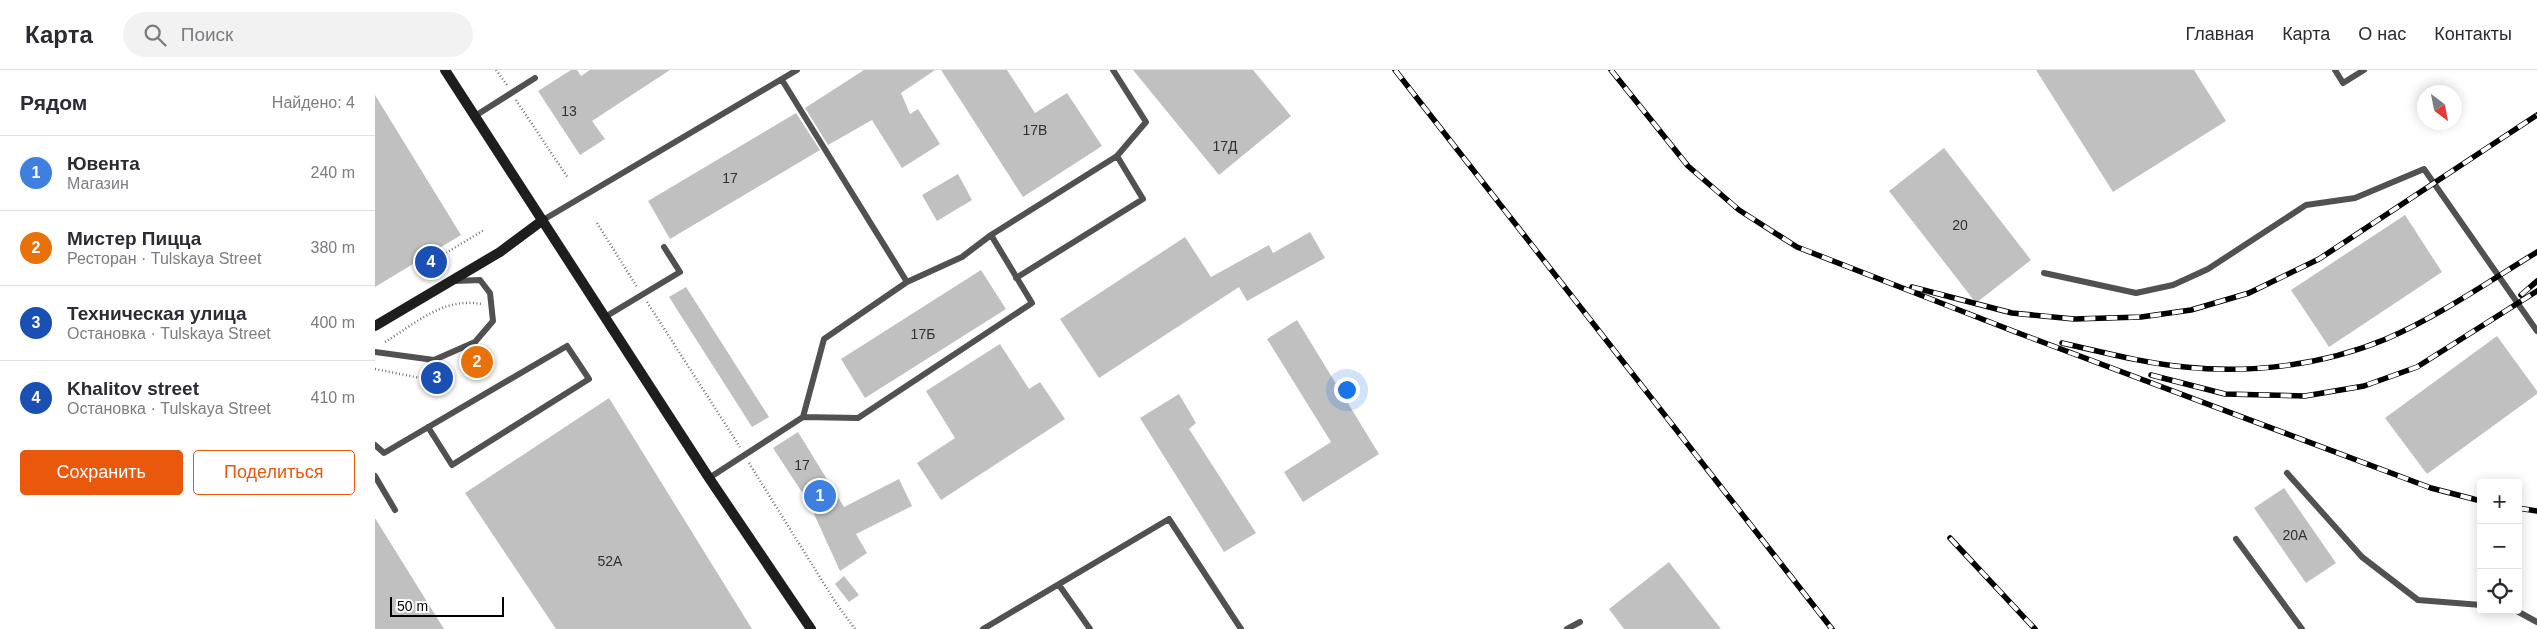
<!DOCTYPE html>
<html lang="ru">
<head>
<meta charset="utf-8">
<style>
  :root { --surface:#fff; --page:#f2f2f3; --text:#2b2b33; --muted:#7c7c81; --line:#e1e1e2; --accent:#ea580c }
  body { margin:0; font-family:Arial,sans-serif; background:var(--page); color:var(--text) }
  .controls { position:absolute; right:15px; bottom:15px; display:grid; overflow:hidden; border-radius:5px; box-shadow:0 2px 12px #0003 }
  .controls button { width:45px; height:45px; display:grid; place-items:center; padding:0; border:0; border-bottom:1px solid var(--line); background:var(--surface); color:var(--text); font:25px sans-serif }
  .compass { position:absolute; left:2042px; top:15px; width:45px; height:45px; border-radius:50%; background:var(--surface); box-shadow:0 2px 12px #0003; rotate:148deg }
  .scale { position:absolute; left:15px; bottom:12px; width:114px; box-sizing:border-box; padding-left:5px; border:2px solid #000; border-top:0; font-size:14px; line-height:18px; white-space:nowrap; color:#000; -webkit-text-stroke:4px #fff; paint-order:stroke }
  .you { position:absolute; left:971px; top:319px; width:18px; height:18px; margin:-12px; border:4px solid #fff; border-radius:50%; background:#1a73e8; box-shadow:0 0 0 8px #1a73e833 }
  .badge { display:grid; place-items:center; width:32px; height:32px; border-radius:50%; background:var(--accent); color:#fff; font-size:16px; font-weight:700 }
  .pin { position:absolute; translate:-50% -50%; border:2px solid #fff; box-shadow:0 1px 5px #0006 }
  .list { margin:0; padding:0; list-style:none }
  h2 { display:flex; justify-content:space-between; align-items:center; height:65px; margin:0; padding:0 20px; font-size:21px }
  h2 small { font-size:16px; font-weight:400; color:var(--muted) }
  .list li { display:grid; grid-template-columns:32px 1fr auto; gap:15px; align-items:center; box-sizing:border-box; height:75px; padding:0 20px; border-top:1px solid var(--line) }
  .list b { display:block; font-size:19px; white-space:nowrap }
  .list p { margin:0; font-size:16px; white-space:nowrap; color:var(--muted) }
  .list em { font-size:16px; font-style:normal; color:var(--muted) }
  .actions { display:flex; gap:10px; padding:15px 20px }
  .actions a { flex:1; padding:11px 0; border:1px solid var(--accent); border-radius:5px; text-align:center; font-size:18px; color:var(--accent) }
  .actions .main { background:var(--accent); color:#fff }
  .icon { flex:none; width:28px; height:28px; fill:none; stroke:currentColor; stroke-width:2; stroke-linecap:round; stroke-linejoin:round }
  .map { position:relative; flex:none; width:2162px; height:559px; overflow:hidden }
  header { display:flex; align-items:center; gap:30px; box-sizing:border-box; height:70px; padding:0 25px; background:var(--surface); border-bottom:1px solid var(--line) }
  header strong { font-size:24px }
  nav { display:flex; gap:28px; margin-inline-start:auto; font-size:18px }
  .search { width:350px; height:45px; background:var(--page); display:flex; align-items:center; gap:12px; box-sizing:border-box; padding:0 18px; border-radius:28px; color:var(--muted); font-size:19px }
  main { display:flex }
  aside { flex:1; background:var(--surface) }
  .map>svg:first-child { display:block }
  .building { fill:#c0c0c0 }
  .lines { fill:none; stroke-linecap:round; stroke-linejoin:round }
  .path { stroke:#737373; stroke-width:2.5; stroke-dasharray:1 2.5; stroke-linecap:butt }
  .lane { stroke:#515151; stroke-width:6 }
  .secondary { stroke:#1e1e1e; stroke-width:10 }
  .rail-casing { stroke:#000; stroke-width:5.5 }
  .rail { stroke:#fff; stroke-width:4; stroke-dasharray:11; stroke-linecap:butt }
  .labels { text-anchor:middle; stroke-width:4; stroke-linejoin:round; paint-order:stroke }
  .number-label { font-size:14px; fill:#303030 }
</style>
</head>
<body>
<header>
<strong>Карта</strong>
<div class="search"><svg class="icon" aria-label="search" viewBox="0 0 24 24"><circle cx="10" cy="10" r="6"/><path d="M15 15l6 6"/></svg>Поиск</div>
<nav><a>Главная</a><a>Карта</a><a>О нас</a><a>Контакты</a></nav>
</header>
<main>
<aside>
<h2>Рядом<small>Найдено: 4</small></h2>
<ul class="list">
<li><span class="badge" style="background:#3f7fe0">1</span><div><b>Ювента</b><p>Магазин</p></div><em>240 m</em></li>
<li><span class="badge" style="background:#e8710a">2</span><div><b>Мистер Пицца</b><p>Ресторан · Tulskaya Street</p></div><em>380 m</em></li>
<li><span class="badge" style="background:#1a4fb4">3</span><div><b>Техническая улица</b><p>Остановка · Tulskaya Street</p></div><em>400 m</em></li>
<li><span class="badge" style="background:#1a4fb4">4</span><div><b>Khalitov street</b><p>Остановка · Tulskaya Street</p></div><em>410 m</em></li>
</ul>
<div class="actions"><a class="main">Сохранить</a><a>Поделиться</a></div>
</aside>
<div class="map">
<svg width="2162" height="559" viewBox="0 0 2162 559">
  <rect width="100%" height="100%" fill="#fff"/>
  <path class="building" d="M196,0H202L206,6L215,0H295L217,51L230,69L205,85L163,21Z
    M489,0H560L526,23L535,44L543,39L565,74L527,98L497,50L453,75L430,38Z
    M566,0H632L660,43L692,23L727,76L648,127Z
    M758,0H878L916,46L844,105Z
    M1661,0H1819L1851,51L1738,122Z
    M0,25L86,165L0,217Z
    M421,43L445,80L295,169L273,131Z
    M1569,78L1656,190L1601,233L1514,121Z
    M583,104L597,130L562,151L547,125Z
    M2030,145L2067,202L1954,277L1916,220Z
    M935,162L950,188L872,231L864,217L724,308L685,249L810,167L836,207L894,175L898,183Z
    M606,200L631,239L490,328L466,289Z
    M311,217L394,347L377,357L294,227Z
    M922,250L1004,384L928,432L909,402L956,372L892,269Z
    M2122,266L2162,321V324L2052,404L2010,348Z
    M625,274L654,319L665,312L690,349L566,430L542,393L580,368L551,321Z
    M804,324L821,353L814,359L881,463L849,482L765,348Z
    M234,328L377,559H181L90,423Z
    M423,362L469,437L524,409L537,436L481,464L492,483L465,501L434,433L398,378Z
    M1909,418L1961,493L1931,513L1879,438Z
    M0,448L69,559H0Z
    M1294,492L1346,559H1249L1234,539Z
    M469,506L484,525L474,532L460,514Z"/>
  <g class="lines">
    <path class="path" d="M121,0L132,15
      M141,30L193,108
      M222,153L262,217
      M56,192L109,160
      M272,232L365,377
      M10,272C40,254 68,227 106,234
      M0,299L71,313
      M374,393L461,533L480,559"/>
    <path class="lane" d="M1960,0L1968,13L1989,0
      M407,10L532,212
      M100,46L160,8
      M168,150L422,0
      M1669,203L1761,223L1798,215L1833,199L1931,135L1980,128L2049,99L2162,261
      M641,208L768,129L742,86
      M230,247L305,202L289,177
      M0,282L59,290L100,272L118,251L115,223L105,210L80,211
      M428,347L449,269L532,212L587,187L616,165
      M0,375L9,383L192,276L214,309L77,395L53,357
      M1912,403L1987,487L2043,530L2106,535
      M0,406L20,440
      M334,408L428,347L483,348L657,233L616,165L742,86L771,52L738,0
      M1861,469L1927,559
      M684,515L715,559
      M2140,540L2162,552
      M608,559L794,449L866,559
      M1192,559L1205,552"/>
    <path class="secondary" d="M70,0L334,408L436,559
      M0,256L125,182L168,150"/>
    <defs>
      <path id="rail" d="M1020,0L1457,559
        M1236,0L1313,96L1364,140L1422,177L1638,261L2056,418L2106,431
        M1537,217L1637,243L1699,249L1766,247L1816,240L1874,223L1944,189L2162,45
        M2146,225L2162,211
        M1687,273C1727,282 1768,293 1810,297C1876,304 1949,295 2011,269C2064,246 2113,212 2162,182
        M1776,305L1850,324L1930,326L1989,316L2042,297L2162,221
        M2143,438L2162,441
        M1575,468L1660,559"/>
    </defs>
    <use href="#rail" class="rail-casing"/>
    <use href="#rail" class="rail"/>
  </g>
  <g class="labels">
    <g class="number-label">
      <text x="194" y="46">13</text>
      <text x="660" y="65">17В</text>
      <text x="850" y="81">17Д</text>
      <text x="355" y="113">17</text>
      <text x="1585" y="160">20</text>
      <text x="548" y="269">17Б</text>
      <text x="427" y="400">17</text>
      <text x="1920" y="470">20А</text>
      <text x="235" y="496">52А</text>
    </g>
  </g>
</svg>
<div class="controls">
<button>+</button>
<button>−</button>
<button><svg class="icon" aria-label="locate" viewBox="0 0 24 24"><circle cx="12" cy="12" r="6"/><path d="M12 2v4M12 18v4M2 12h4M18 12h4"/></svg></button>
</div>
<svg class="compass" viewBox="-18 -18 36 36"><path d="M0-13l5 13h-10z" fill="#e53935"/><path d="M0 13l5-13h-10z" fill="#7c7c81"/></svg>
<div class="scale">50 m</div>
<div class="you"></div>
<div class="pin badge" style="left:445px;top:426px;background:#3f7fe0">1</div>
<div class="pin badge" style="left:102px;top:292px;background:#e8710a">2</div>
<div class="pin badge" style="left:62px;top:308px;background:#1a4fb4">3</div>
<div class="pin badge" style="left:56px;top:192px;background:#1a4fb4">4</div>
</div>
</main>
</body>
</html>
